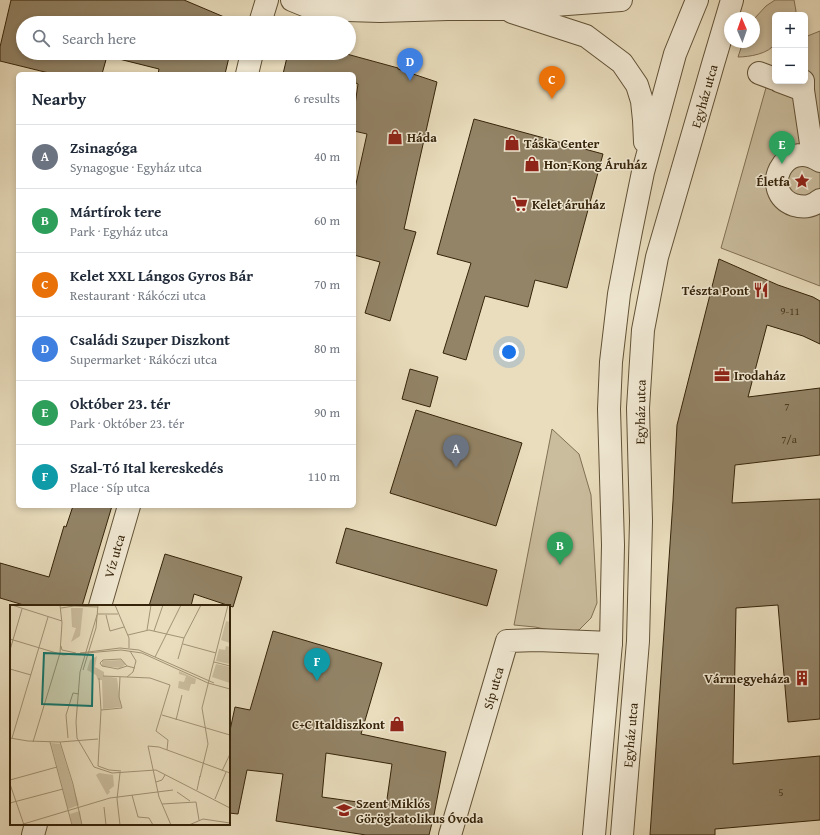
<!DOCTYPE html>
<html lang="en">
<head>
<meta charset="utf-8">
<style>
  :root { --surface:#fff; --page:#f6f6f7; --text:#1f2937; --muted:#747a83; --line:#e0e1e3; --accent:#0b8043 }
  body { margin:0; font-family:"Gentium Book Plus",serif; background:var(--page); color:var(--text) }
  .controls { position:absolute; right:12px; top:12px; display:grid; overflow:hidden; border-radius:6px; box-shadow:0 2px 6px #0003 }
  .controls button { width:36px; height:36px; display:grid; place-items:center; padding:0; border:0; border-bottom:1px solid var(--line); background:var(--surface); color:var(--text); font:20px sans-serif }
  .compass { position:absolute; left:724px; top:12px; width:36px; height:36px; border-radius:50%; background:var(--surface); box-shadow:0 2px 6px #0003; rotate:358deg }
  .you { position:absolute; left:509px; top:352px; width:14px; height:14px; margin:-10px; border:3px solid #fff; border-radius:50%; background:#1a73e8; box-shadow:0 0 0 6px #1a73e833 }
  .badge { display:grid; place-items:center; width:26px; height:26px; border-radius:50%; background:var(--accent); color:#fff; font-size:13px; font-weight:700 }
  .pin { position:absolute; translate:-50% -33px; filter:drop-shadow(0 1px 2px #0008) }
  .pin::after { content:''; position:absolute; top:21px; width:14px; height:12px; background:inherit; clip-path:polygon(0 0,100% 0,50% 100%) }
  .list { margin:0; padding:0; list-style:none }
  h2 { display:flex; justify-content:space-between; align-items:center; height:52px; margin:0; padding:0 16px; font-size:17px }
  h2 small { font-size:13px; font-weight:400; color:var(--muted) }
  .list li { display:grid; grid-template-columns:26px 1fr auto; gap:12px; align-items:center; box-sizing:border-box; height:64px; padding:0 16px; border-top:1px solid var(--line) }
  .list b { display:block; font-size:15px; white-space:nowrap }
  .list p { margin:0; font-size:13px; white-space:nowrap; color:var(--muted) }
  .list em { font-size:13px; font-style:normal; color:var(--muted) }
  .icon { flex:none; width:22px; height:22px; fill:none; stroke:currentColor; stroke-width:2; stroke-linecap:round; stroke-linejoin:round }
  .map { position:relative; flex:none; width:820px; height:835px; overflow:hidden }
  .search { position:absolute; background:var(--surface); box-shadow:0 2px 6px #0003; left:16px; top:16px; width:340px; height:44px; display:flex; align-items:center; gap:10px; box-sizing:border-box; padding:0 14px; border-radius:22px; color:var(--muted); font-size:15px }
  .panel { position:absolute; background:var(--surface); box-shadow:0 2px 6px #0003; left:16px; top:72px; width:340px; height:436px; border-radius:6px }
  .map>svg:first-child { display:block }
  .green { fill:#cabd9e; stroke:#807054 }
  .building { fill:#938467; stroke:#352309; fill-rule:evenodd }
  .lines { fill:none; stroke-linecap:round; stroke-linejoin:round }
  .pedestrian-casing { stroke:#625236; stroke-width:24 }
  .minor-casing { stroke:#625236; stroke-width:24 }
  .tertiary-casing { stroke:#625236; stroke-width:24 }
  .pedestrian { stroke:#f1e9d4; stroke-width:22 }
  .minor { stroke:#f1e9d4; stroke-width:22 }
  .tertiary { stroke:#f1e9d4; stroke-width:22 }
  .labels { text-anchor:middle; stroke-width:3; stroke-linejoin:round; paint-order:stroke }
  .number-label { font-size:11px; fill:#4c3b20 }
  .street-label { font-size:13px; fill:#352309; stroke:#f1e9d4 }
  .poi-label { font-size:13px; font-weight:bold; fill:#352309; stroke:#f1e9d4; text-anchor:start }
  .inset-road { fill:none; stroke:#a19375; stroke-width:1 }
  .view { fill:#0f766e; fill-opacity:0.15; stroke:#0f766e; stroke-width:2 }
  .inset-edge { fill:none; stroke:#352309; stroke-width:2 }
</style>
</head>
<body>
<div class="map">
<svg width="820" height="835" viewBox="0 0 820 835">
  <rect width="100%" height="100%" fill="#e9ddbd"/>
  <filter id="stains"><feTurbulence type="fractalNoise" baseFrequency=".005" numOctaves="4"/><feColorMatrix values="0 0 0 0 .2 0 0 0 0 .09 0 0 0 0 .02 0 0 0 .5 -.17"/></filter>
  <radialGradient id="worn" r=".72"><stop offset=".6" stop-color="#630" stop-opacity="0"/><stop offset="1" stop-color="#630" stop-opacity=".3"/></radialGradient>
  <path class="green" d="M775,0H794L796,11L795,15H775C775,21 776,39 775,43C770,54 748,57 738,57L743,42H754V19L766,6Z
    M820,31V286L721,248L769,77L805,81V37Z
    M552,429L579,454L591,495L597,603L591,618L579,630L559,632L535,627L514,625Z"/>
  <path class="building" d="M11,0H184L236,22L23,23V53H230L225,74H158L159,69L107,56L102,74H53L0,61V47Z
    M288,53H343L398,68V69L437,82L404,229L416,232L390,321L365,313L380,262L354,255V193L367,134L354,131V112L358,84L354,82V74H283Z
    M474,119L603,154L567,288L535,280L528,307L485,296L466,360L443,353L471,263L437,254Z
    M719,259L778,285L813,297L820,301V344L803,336L767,325L748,397L820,388V455L735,465L732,503L820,499V719L788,722L778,605L736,608L733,764L820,756V820L715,829V835H650L673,501L677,425Z
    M410,369L438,377L430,407L402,399Z
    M416,410L522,443L496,526L390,493Z
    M73,506H112L82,606H27L0,598V563L49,577L64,526L66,527Z
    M346,528L497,570L487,606L336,563Z
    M165,554L242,577L233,607L194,594L191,606H149Z
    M273,631L382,663L361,734L446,752L434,815L429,835H366L276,821L283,774L247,770L238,814L229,813V735L235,707L250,710ZM326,753L392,764L386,806L322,797Z"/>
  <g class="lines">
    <defs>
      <path id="pedestrian" d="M759,73L775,79
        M779,81L803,90
        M803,81V90L813,157
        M820,161C783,137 759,192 794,205C804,208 812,207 820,200"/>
      <path id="minor" d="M260,23L267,0
        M247,74L252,53
        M100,606L129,506
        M33,835L36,824
        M450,835L507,641L537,640L611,643"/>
      <path id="tertiary" d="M292,0L314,9L380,11L448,9H501L621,0
        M512,12L586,36L622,63L637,85L642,101L644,120L645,142
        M594,835L611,643L613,545L609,409L611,362L619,294L631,231L643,172L675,54L697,0
        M622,835L638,641L641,521L638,408L643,330L657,257L707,85L713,64L732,0"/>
    </defs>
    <use href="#pedestrian" class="pedestrian-casing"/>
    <use href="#minor" class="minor-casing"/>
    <use href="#tertiary" class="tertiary-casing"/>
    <use href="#pedestrian" class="pedestrian"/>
    <use href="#minor" class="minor"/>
    <use href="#tertiary" class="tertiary"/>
  </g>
  <defs>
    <symbol id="shop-bare" viewBox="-9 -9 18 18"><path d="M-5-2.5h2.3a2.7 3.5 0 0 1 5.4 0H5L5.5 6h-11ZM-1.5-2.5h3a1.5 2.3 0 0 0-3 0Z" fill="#8f2418" stroke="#f1e9d4" stroke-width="2.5" paint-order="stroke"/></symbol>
    <symbol id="sight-bare" viewBox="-9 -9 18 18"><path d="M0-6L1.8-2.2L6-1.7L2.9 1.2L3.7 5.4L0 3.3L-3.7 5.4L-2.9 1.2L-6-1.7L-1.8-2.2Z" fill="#8f2418" stroke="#f1e9d4" stroke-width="2.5" paint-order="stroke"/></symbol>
    <symbol id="supermarket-bare" viewBox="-9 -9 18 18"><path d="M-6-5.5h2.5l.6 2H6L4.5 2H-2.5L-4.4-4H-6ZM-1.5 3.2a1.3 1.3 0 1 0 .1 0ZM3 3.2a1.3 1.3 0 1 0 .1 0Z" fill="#8f2418" stroke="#f1e9d4" stroke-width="2.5" paint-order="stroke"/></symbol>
    <symbol id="restaurant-bare" viewBox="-9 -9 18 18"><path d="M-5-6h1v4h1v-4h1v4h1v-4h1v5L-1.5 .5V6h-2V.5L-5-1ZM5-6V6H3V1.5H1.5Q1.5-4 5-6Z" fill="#8f2418" stroke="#f1e9d4" stroke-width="2.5" paint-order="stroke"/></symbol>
    <symbol id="office-bare" viewBox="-9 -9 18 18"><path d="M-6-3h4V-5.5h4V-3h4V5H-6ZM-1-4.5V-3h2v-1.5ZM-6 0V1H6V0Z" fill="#8f2418" stroke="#f1e9d4" stroke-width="2.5" paint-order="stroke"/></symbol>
    <symbol id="building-bare" viewBox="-9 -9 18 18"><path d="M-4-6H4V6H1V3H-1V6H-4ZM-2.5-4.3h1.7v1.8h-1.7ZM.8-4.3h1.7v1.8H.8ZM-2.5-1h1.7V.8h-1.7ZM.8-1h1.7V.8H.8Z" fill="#8f2418" stroke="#f1e9d4" stroke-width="2.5" paint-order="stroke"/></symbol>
    <symbol id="school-bare" viewBox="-9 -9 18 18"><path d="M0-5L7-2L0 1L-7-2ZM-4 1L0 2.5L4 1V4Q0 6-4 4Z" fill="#8f2418" stroke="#f1e9d4" stroke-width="2.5" paint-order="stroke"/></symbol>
  </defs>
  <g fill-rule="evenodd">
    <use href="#shop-bare" x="384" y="126" width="22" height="22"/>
    <use href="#shop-bare" x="501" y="132" width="22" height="22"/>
    <use href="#shop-bare" x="521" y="153" width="22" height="22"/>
    <use href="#sight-bare" x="791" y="170" width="22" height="22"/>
    <use href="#supermarket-bare" x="509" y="193" width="22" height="22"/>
    <use href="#restaurant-bare" x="750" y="279" width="22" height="22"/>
    <use href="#office-bare" x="711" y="364" width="22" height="22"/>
    <use href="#building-bare" x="791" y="667" width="22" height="22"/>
    <use href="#shop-bare" x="386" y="713" width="22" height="22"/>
    <use href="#school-bare" x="333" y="799" width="22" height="22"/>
  </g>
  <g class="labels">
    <g class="number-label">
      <text x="790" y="315">9-11</text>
      <text x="787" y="410">7</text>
      <text x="789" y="443">7/a</text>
      <text x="781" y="796">5</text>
    </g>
    <g class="street-label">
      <text transform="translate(704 96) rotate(-74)" y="5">Egyház utca</text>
      <text transform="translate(640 412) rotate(-89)" y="5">Egyház utca</text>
      <text transform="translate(114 556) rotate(-74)" y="5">Víz utca</text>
      <text transform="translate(493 688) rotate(-74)" y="5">Síp utca</text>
      <text transform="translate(630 735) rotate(-85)" y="5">Egyház utca</text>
    </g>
    <g class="poi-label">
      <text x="407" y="142">Háda</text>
      <text x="524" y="148">Táska Center</text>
      <text x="544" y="169">Hon-Kong Áruház</text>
      <text x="790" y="186" text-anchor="end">Életfa</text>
      <text x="532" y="209">Kelet áruház</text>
      <text x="749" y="295" text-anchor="end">Tészta Pont</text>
      <text x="734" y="380">Irodaház</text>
      <text x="790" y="683" text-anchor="end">Vármegyeháza</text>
      <text x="385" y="729" text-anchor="end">C+C Italdiszkont</text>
      <text x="356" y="808">Szent Miklós<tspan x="356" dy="15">Görögkatolikus Óvoda</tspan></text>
    </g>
  </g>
  <g transform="translate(10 605)">
    <rect width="220" height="220" fill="#e9ddbd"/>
    <path d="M61,3H73L70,31L61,37L66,23L62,22ZM216,16L220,17V38L211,35ZM216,41L220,42V59L206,56L209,44L215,45ZM87,51L85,62L94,67V71L107,73L111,102L93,104L92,75H88L86,70L77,65L80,55ZM111,55L116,59L111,63L92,61V56ZM206,59L220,62V78L202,72ZM169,66L186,74L185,79H181L179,86L168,83L169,76L174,77L176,71L169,69ZM41,138L50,139L69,200L58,204ZM89,168L103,170L104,181L99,185L100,187L97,190L86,170ZM70,206L72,220H62L60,209Z" fill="#cabd9e"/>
    <path class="inset-road" d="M2,0L52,16M105,0L119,33V43M51,3L64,1L88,2M87,9H108M87,10L70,67L66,117L67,133L84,162L102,168L146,165L220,203M96,10L100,26L114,22M137,25L141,0M144,26L153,0M118,30L139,25L174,33M0,34L53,50L111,45L132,48L198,78L220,84M173,39L206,48M51,41L52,45L66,48M0,45L12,4M70,48L110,43L129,45L204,78M145,52L171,0M168,54L174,33L191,0M204,57L220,61M117,61L111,54L93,55L90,58L92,61L108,64L117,61L125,63M0,64L21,70M73,65L86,23L88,0M93,71L117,72L123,67L126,56L120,46M117,72L140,73L160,80L146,126L158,135L157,145M89,73L91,105L88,161L99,165L111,166M91,105L112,103L109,92L110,72M152,110L220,130M166,115L172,90M0,133L18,136L50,137L88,134M2,133L38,12M58,133L56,110L63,88L69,89M23,137L50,48L52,18L50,0M40,137L62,220M50,137L63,179L72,220M212,166L220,149M110,168L107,194L110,220M190,172L198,139L192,103L218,0M0,175L47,162M146,177L152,175L155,170M0,179L14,220M187,185L190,171M167,187L180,196M122,190L128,212L139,213L143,220M205,194L216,167M0,198L53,184M152,199L186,197L189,215M94,202L96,220M10,220L100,193L163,185M161,220L149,192L138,141L149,142L220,168M179,220L193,214L220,218"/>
    <path class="view" d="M34,48L83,50L82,101L32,99Z"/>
    <rect width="220" height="220" class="inset-edge"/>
  </g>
  <rect width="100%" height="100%" filter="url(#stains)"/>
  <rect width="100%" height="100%" fill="url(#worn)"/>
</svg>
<div class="controls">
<button>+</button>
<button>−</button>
</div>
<svg class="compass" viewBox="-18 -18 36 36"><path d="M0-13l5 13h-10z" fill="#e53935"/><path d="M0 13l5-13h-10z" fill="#747a83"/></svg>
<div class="you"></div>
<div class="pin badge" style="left:456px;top:468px;background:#6b7280">A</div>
<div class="pin badge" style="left:560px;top:565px;background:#2e9e5b">B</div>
<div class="pin badge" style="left:552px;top:99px;background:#e8710a">C</div>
<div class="pin badge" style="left:410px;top:81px;background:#3f7fe0">D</div>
<div class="pin badge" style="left:782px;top:164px;background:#2e9e5b">E</div>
<div class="pin badge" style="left:317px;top:681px;background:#0f9aa8">F</div>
<div class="search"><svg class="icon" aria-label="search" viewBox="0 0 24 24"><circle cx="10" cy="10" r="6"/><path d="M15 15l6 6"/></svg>Search here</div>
<section class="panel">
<h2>Nearby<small>6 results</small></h2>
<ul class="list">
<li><span class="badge" style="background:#6b7280">A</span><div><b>Zsinagóga</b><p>Synagogue · Egyház utca</p></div><em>40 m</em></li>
<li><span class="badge" style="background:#2e9e5b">B</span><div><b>Mártírok tere</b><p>Park · Egyház utca</p></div><em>60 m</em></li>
<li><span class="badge" style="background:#e8710a">C</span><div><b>Kelet XXL Lángos Gyros Bár</b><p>Restaurant · Rákóczi utca</p></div><em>70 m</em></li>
<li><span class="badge" style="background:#3f7fe0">D</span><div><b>Családi Szuper Diszkont</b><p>Supermarket · Rákóczi utca</p></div><em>80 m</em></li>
<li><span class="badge" style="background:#2e9e5b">E</span><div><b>Október 23. tér</b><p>Park · Október 23. tér</p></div><em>90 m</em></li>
<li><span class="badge" style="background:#0f9aa8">F</span><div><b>Szal-Tó Ital kereskedés</b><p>Place · Síp utca</p></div><em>110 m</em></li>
</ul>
</section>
</div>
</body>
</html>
